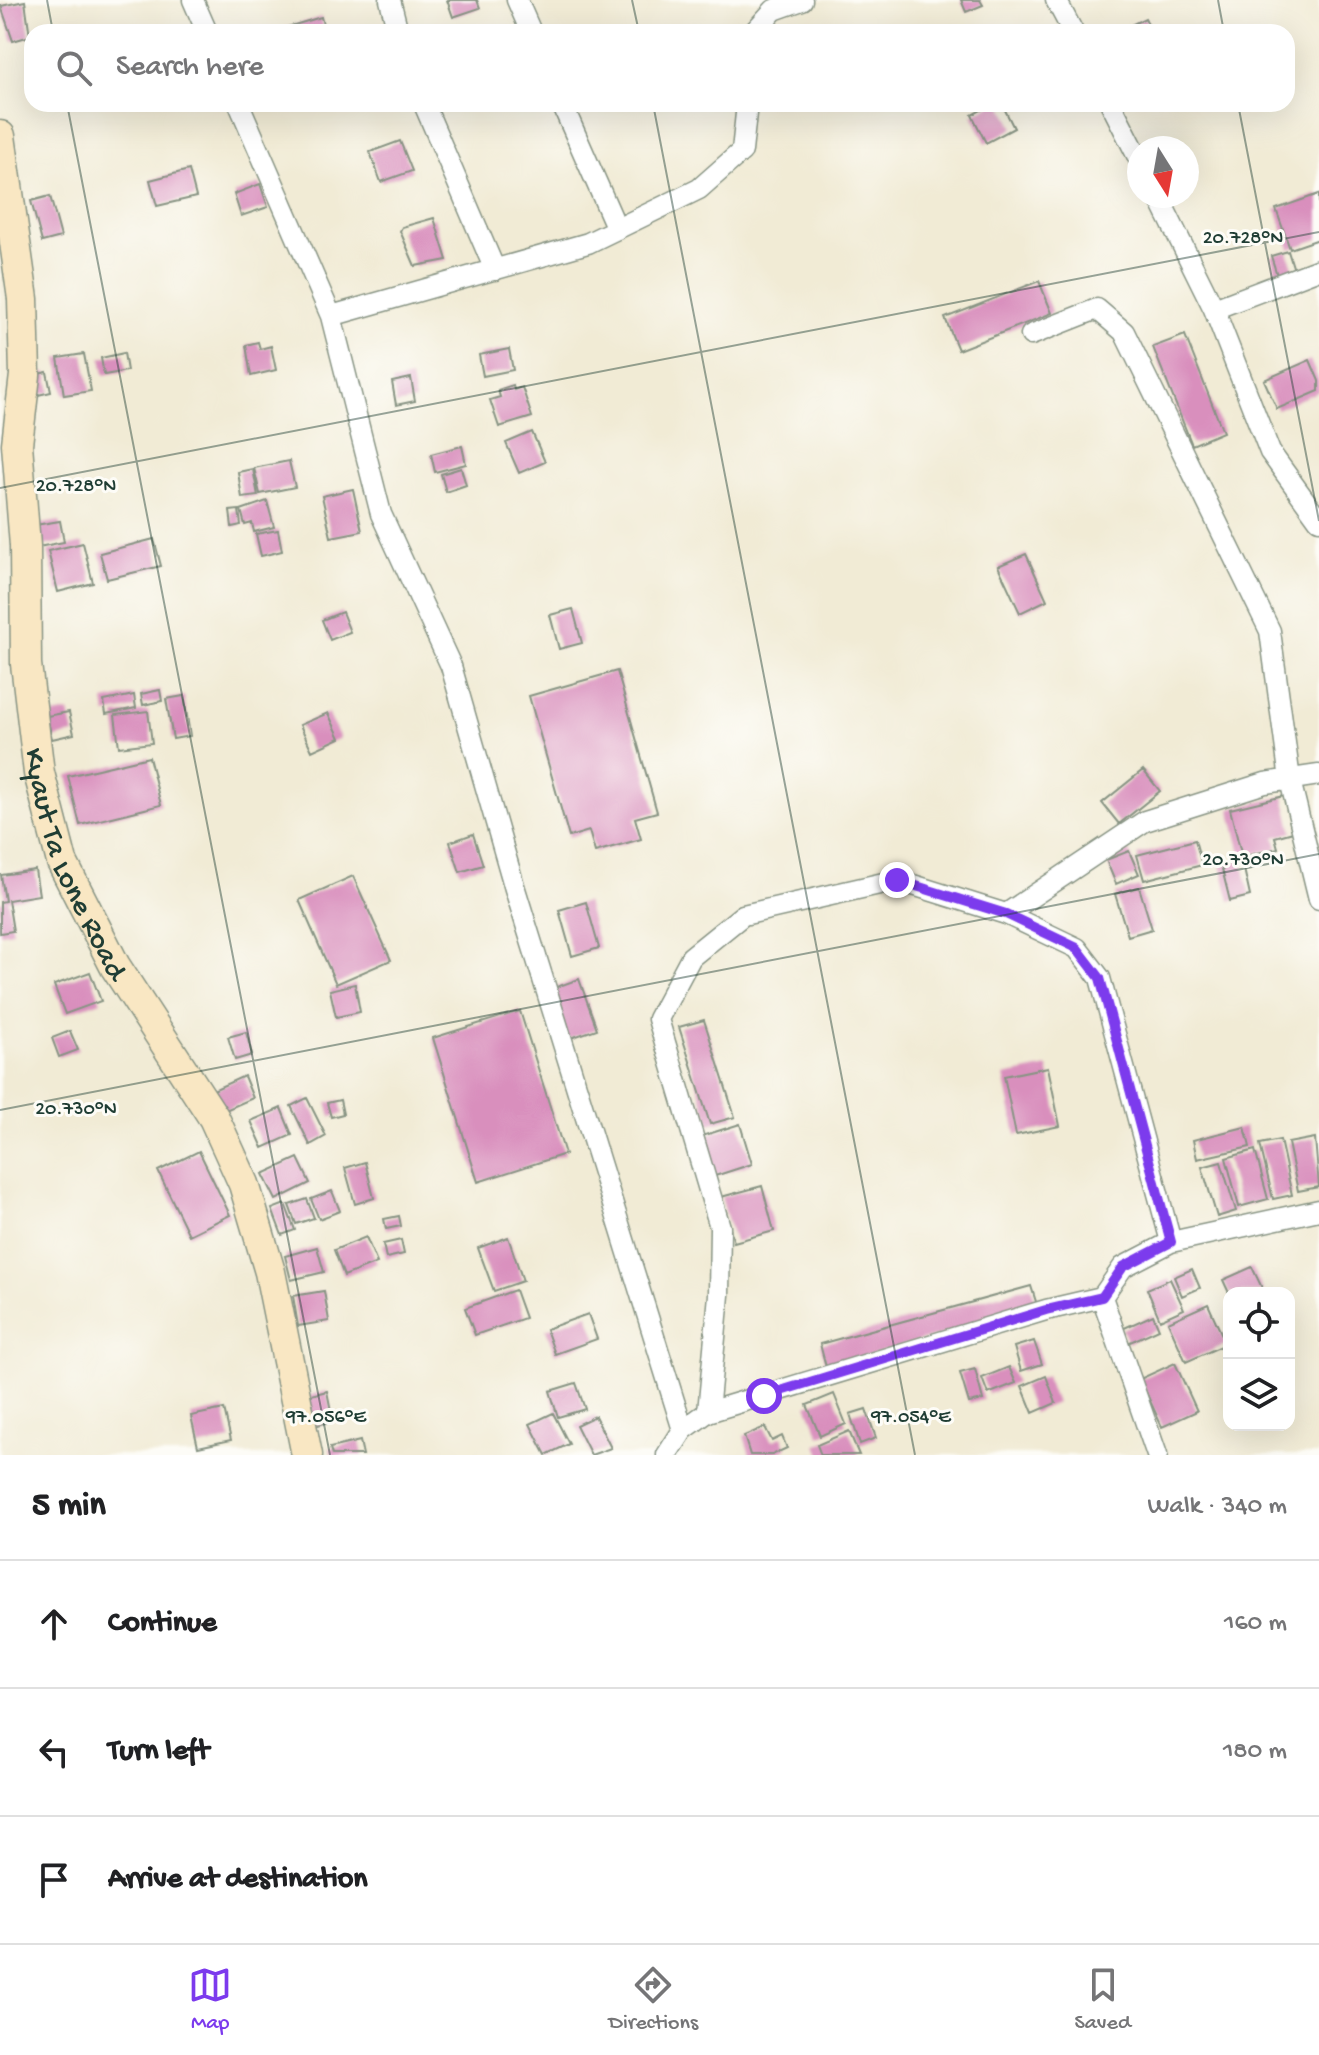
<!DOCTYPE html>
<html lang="en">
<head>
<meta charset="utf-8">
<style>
  :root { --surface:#fff; --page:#f2f2f2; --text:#202124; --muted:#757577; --line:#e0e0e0; --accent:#7c3aed }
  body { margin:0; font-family:"Gochi Hand",sans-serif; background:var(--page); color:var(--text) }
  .controls { position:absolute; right:24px; bottom:24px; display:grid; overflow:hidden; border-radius:16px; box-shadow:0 8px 32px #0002 }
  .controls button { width:72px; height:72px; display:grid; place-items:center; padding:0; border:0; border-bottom:2px solid var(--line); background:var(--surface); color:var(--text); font:40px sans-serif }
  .compass { position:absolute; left:1127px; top:136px; width:72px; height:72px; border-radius:50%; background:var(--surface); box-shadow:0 8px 32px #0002; rotate:169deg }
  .stop { position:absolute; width:24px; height:24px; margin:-18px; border:6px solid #7c3aed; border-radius:50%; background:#fff }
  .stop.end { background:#7c3aed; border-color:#fff; box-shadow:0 2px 8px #0008 }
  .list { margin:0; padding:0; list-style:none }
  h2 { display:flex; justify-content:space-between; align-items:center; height:104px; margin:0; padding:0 32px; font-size:34px }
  h2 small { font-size:26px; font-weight:400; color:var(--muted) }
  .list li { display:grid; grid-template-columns:52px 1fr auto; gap:24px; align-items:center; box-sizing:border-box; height:128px; padding:0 32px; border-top:2px solid var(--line) }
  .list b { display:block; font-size:30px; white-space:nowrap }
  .list em { font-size:26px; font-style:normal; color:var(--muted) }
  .icon { flex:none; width:44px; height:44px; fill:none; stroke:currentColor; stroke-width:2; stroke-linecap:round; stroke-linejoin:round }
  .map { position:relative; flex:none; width:1319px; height:1455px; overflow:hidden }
  .search { position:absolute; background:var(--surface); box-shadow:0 8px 32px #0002; left:24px; right:24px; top:24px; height:88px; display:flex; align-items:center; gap:20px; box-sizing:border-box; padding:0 28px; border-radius:24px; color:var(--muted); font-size:30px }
  .sheet { height:488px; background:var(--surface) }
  nav { display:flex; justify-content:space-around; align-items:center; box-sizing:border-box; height:112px; border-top:2px solid var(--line); background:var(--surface); font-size:22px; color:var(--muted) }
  nav a { display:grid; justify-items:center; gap:4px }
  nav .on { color:var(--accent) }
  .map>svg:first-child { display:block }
  .building { fill:#d98fbd }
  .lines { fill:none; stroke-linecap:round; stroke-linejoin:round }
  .minor-casing { stroke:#889484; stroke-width:23 }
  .secondary-casing { stroke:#889484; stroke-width:33 }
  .minor { stroke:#fff; stroke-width:20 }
  .secondary { stroke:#f9e7c3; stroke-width:30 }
  .route { stroke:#7c3aed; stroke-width:10 }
  .ticks { fill:none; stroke:#1f3d34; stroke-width:2; stroke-opacity:0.45 }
  .labels { text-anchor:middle; stroke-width:6; stroke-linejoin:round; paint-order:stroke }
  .street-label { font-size:30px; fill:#1f3d34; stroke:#fdfcf7 }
  .ticks-label { font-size:20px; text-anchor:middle; fill:#1f3d34; stroke:#fdfcf7; stroke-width:6; stroke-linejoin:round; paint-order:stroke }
</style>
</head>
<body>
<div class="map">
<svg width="1319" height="1455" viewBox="0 0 1319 1455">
  <rect width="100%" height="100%" fill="#fdfcf7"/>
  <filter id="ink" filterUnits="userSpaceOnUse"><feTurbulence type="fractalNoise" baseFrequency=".0125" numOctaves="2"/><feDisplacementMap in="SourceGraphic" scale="16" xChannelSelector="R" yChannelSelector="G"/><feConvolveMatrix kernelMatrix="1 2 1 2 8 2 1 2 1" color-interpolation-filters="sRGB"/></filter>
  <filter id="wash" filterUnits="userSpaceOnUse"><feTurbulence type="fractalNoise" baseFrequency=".006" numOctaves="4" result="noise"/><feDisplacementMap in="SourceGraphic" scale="32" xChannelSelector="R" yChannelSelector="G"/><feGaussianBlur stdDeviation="1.8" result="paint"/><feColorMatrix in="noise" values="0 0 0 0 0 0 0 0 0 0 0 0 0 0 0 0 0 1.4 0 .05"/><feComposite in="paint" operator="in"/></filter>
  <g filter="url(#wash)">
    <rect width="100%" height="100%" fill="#f1ebd5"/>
    <g id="blocks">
      <path class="building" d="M447,0H477L480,8L453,17Z
        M961,0H980L983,5L966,12Z
        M25,1L30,36L13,41L1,6Z
        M321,17L325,32H274V31Z
        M1145,18L1152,32H1125L1123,29Z
        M992,104H1002L1014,128L986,143L972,115Z
        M400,141L412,171L381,182L370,152Z
        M189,170L196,197L157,206L150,180Z
        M260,184L268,207L241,216L234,194Z
        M1319,194V239L1290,249L1276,209Z
        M50,196L61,237L42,242L31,201Z
        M434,218L447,260L415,266L400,231L402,227Z
        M1288,251L1294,270L1277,275L1271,256Z
        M1039,281L1052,313L958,350L945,318Z
        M1185,335L1223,432L1192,445L1153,347Z
        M258,342L260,349L271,346L276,370L251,376L246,345Z
        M509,349L513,370L483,376L479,355Z
        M124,353L127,371L104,375L101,358Z
        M84,354L91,391L64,395L58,358Z
        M1310,360L1319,381V391L1277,409L1264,380Z
        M47,372L51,392L38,395L34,375Z
        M411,378L415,401L396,405L392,382Z
        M513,385L514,390L522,387L532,417L499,427L490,400L500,397L498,390Z
        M532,432L545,462L519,473L506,443Z
        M462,446L466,464L435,472L431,454Z
        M289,461L295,487L260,494L254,468Z
        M461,468L466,485L446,492L441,474Z
        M253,469L258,496L242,498L238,472Z
        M353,489L362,531L331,537L322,496Z
        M267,501L274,527L254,532L252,523L245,525L241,510Z
        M239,510L241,525L232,527L230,511Z
        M60,521L64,542L33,548L29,526Z
        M278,530L282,551L261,556L256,534Z
        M154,539L161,566L107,579L100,553Z
        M83,543L93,583L58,592L48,551Z
        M1026,554L1047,600L1020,613L998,566Z
        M573,609L582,643L559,649L550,615Z
        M342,612L350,632L330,640L322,620Z
        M617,671L657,812L635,818L641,839L595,852L589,831L569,837L529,696Z
        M160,690L162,701L143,705L141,694Z
        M134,695L136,708L106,714L104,701Z
        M184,696L190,736L173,739L166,699Z
        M148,711L152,743L119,747L115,715Z
        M69,712L74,734L52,739L47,716Z
        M328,713L340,738L312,751L300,725Z
        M149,757L161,805L80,825L68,776Z
        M1143,770L1160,791L1119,824L1102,803Z
        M1284,796L1293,832L1275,837L1278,848L1242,857L1230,809Z
        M473,834L483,865L460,872L450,842Z
        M1195,840L1202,865L1144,880L1137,855Z
        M1129,851L1139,874L1116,884L1106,860Z
        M1242,860L1250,896L1230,901L1221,865Z
        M35,870L39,895L8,900L13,931L0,933V902L5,901L1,875Z
        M353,876L391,960L336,984L299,900Z
        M1139,887L1152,929L1128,936L1115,894Z
        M586,902L599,948L572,956L559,910Z
        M90,972L101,1001L65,1014L54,985Z
        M579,979L597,1029L565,1040L548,990Z
        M355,984L360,1012L336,1017L330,990Z
        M520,1011L565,1154L478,1182L433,1038Z
        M704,1020L735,1117L710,1124L679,1027Z
        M70,1031L78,1050L59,1057L52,1038Z
        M246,1032L252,1055L235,1060L228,1037Z
        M1048,1067L1060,1126L1016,1135L1004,1076Z
        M244,1076L253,1098L221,1112L211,1091Z
        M307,1098L326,1136L310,1145L291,1106Z
        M340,1100L343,1114L331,1117L327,1103Z
        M281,1108L292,1135L263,1148L251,1121Z
        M740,1124L752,1164L715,1176L702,1136Z
        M1245,1127L1250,1147L1197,1159L1193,1140Z
        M1315,1138L1319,1187L1298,1191L1288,1143Z
        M1280,1140L1292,1195L1273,1199L1260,1144Z
        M1255,1150L1268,1199L1239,1207L1226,1158Z
        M199,1151L230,1215L189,1235L158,1171Z
        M298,1158L310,1183L276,1200L263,1174Z
        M365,1162L374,1198L355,1204L345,1168Z
        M1221,1162L1236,1211L1217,1217L1202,1167Z
        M762,1186L774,1231L734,1242L721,1197Z
        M332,1191L340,1211L319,1219L311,1199Z
        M307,1199L314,1218L296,1224L289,1205Z
        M285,1204L295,1230L282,1235L272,1209Z
        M399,1216L401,1226L386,1229L384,1219Z
        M366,1237L377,1263L344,1276L334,1250Z
        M508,1237L523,1281L494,1291L478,1248Z
        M401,1240L404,1254L386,1258L383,1244Z
        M317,1247L324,1272L291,1280L285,1256Z
        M1252,1267L1264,1292L1229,1293L1223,1280Z
        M1192,1269L1200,1288L1182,1296L1174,1277Z
        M1170,1279L1184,1309L1160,1320L1147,1289Z
        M1031,1286L1038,1308L826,1367L820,1344Z
        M515,1290L525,1318L475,1335L465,1308Z
        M324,1291L329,1321L298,1326L293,1296Z
        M1208,1304L1226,1344L1186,1362L1168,1322Z
        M588,1314L597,1339L555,1354L546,1329Z
        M1153,1315L1159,1329L1128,1343L1122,1329Z
        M1034,1341L1042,1364L1021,1371L1014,1347Z
        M1175,1363L1197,1411L1162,1427L1140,1379Z
        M1009,1367L1016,1383L988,1394L982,1378Z
        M975,1369L983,1400L969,1403L960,1373Z
        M1046,1376L1056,1403L1033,1413L1022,1386Z
        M576,1383L585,1409L558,1417L550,1391Z
        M327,1391L333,1421L314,1426L307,1396Z
        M834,1394L846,1424L820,1436L807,1405Z
        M224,1409L231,1440L198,1447L191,1416Z
        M866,1409L876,1438L860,1444L850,1414Z
        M553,1413L569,1444L546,1455L530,1424Z
        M595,1416L611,1448L591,1455L576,1425Z
        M765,1427L772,1441L782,1436L787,1448L772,1455H750L744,1436Z
        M849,1431L859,1455H821L817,1445Z
        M360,1441L363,1455H332L330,1448Z"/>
    </g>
  </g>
  <g filter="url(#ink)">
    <use href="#blocks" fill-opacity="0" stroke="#889484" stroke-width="2"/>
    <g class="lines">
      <defs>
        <path id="minor" d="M193,0L207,32
          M390,0L398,32
          M517,0L531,32
          M1056,0L1073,32
          M754,32L774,10L802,0
          M239,104L331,316L381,514L451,666L515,889L683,1430
          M424,104L495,270
          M562,104L617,229
          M1111,104L1139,159
          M1158,196L1214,309L1270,452L1319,520
          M1214,309L1319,269
          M331,316L588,243L699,189L742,151L747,104
          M1031,335L1097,309L1124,332L1270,631L1290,780L1319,899
          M1006,914L1145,821L1265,783L1319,775
          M1102,1297L1157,1455
          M708,1412L719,1295L720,1227L658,1019L691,957L743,915L897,880L1006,914L1077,948L1100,978L1171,1242
          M667,1455L683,1430L708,1412L1046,1310L1102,1297L1123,1267L1171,1242L1319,1210"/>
        <g id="secondary">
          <path id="s1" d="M0,136L23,299L25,375L17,444L25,546L26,664L39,773L62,862L115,966L214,1118L244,1184L270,1272L307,1455"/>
        </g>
      </defs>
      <use href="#minor" class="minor-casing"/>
      <use href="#secondary" class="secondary-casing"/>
      <use href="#minor" class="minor"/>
      <use href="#secondary" class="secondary"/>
    </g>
  </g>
  <g class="lines" filter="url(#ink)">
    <path class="route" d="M764,1396L1046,1310L1102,1297L1123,1267L1171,1242L1100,978L1077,948L1006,914L897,880"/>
  </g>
  <path class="ticks" d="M47,0L53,32M632,0L639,32M1218,0L1224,32M67,104L330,1455M653,104L915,1455M1238,104L1319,521M0,488L1319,232M0,1110L1319,854"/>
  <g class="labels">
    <g class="street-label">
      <text dy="10" stroke="none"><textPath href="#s1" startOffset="738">Kyaut Ta Lone Road</textPath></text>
    </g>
  </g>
  <g class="ticks-label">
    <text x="1243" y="243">20.728°N</text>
    <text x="76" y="491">20.728°N</text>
    <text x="1243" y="865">20.730°N</text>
    <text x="76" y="1114">20.730°N</text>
    <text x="326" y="1422">97.056°E</text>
    <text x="911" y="1422">97.054°E</text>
  </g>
</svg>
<div class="controls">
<button><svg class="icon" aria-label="locate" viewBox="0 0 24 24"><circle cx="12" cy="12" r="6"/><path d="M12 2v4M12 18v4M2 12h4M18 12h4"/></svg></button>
<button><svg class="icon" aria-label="layers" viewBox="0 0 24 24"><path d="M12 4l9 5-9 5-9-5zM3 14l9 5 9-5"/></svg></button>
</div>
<svg class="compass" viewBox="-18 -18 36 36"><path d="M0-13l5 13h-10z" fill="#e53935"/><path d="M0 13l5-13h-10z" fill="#757577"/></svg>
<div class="stop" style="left:764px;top:1396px"></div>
<div class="stop end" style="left:897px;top:880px"></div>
<div class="search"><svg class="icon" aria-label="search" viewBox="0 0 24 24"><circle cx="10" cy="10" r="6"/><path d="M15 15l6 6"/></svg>Search here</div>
</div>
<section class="sheet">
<h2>5 min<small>Walk · 340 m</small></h2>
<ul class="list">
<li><svg class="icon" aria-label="ahead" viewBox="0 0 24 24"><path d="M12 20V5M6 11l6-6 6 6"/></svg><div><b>Continue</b></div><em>160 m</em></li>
<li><svg class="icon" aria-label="left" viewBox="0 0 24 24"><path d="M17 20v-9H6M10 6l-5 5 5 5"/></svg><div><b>Turn left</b></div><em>180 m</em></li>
<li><svg class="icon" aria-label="arrive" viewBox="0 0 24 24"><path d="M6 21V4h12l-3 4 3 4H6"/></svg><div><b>Arrive at destination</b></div></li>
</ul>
</section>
<nav>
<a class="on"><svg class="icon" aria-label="map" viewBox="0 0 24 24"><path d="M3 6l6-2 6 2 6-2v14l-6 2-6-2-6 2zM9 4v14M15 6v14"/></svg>Map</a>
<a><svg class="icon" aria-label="directions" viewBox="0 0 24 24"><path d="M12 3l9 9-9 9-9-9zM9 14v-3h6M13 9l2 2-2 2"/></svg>Directions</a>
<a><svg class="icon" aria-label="saved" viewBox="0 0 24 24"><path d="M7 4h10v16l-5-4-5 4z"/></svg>Saved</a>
</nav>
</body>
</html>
